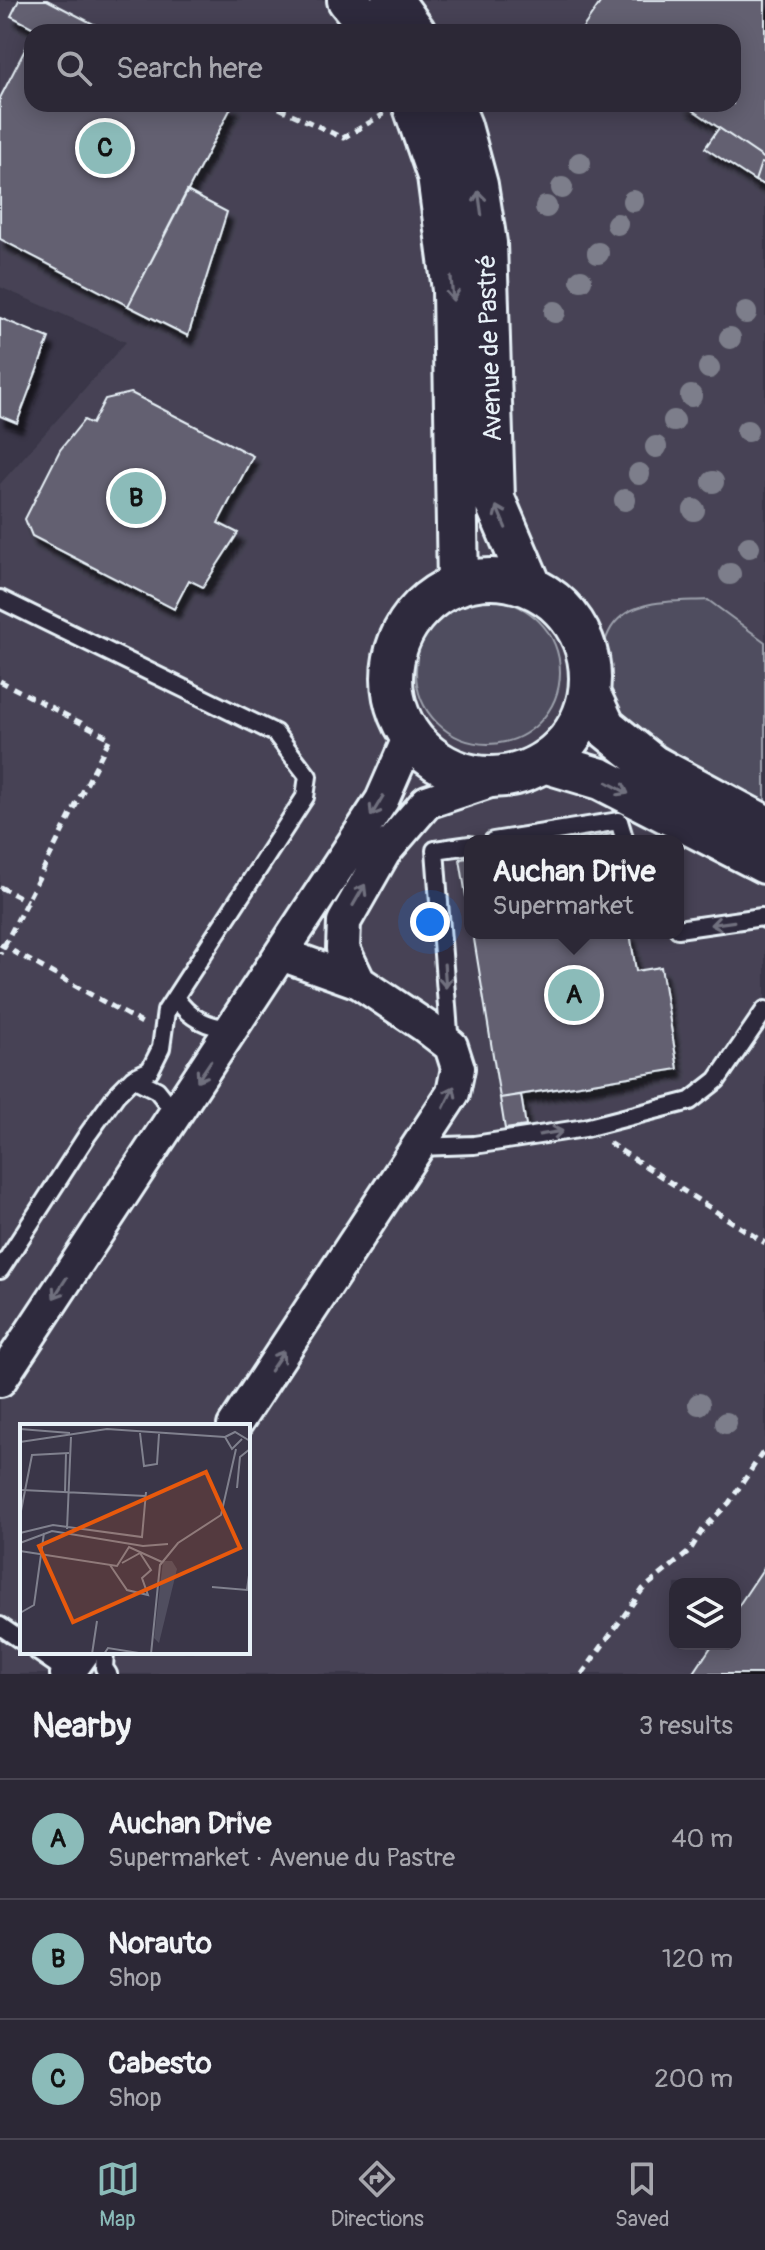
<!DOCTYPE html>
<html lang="en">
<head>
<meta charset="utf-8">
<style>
  :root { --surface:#2c2836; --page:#34303e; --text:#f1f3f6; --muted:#a6a6ad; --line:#484451; --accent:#8bbbb9 }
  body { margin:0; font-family:Pangolin,sans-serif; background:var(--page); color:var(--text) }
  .controls { position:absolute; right:24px; bottom:24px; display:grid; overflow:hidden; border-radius:16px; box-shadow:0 4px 20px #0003 }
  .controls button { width:72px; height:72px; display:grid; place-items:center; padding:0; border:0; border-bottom:2px solid var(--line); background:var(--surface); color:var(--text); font:40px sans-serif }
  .you { position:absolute; left:430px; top:922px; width:28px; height:28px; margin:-20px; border:6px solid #fff; border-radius:50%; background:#1a73e8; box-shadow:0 0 0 12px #1a73e833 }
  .badge { display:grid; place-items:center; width:52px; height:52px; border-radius:50%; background:var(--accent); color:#111; font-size:26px; font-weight:700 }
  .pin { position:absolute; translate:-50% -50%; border:4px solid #fff; box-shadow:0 2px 8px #0006 }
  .popup { position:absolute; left:464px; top:835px; width:220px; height:104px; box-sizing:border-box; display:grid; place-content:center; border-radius:16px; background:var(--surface); filter:drop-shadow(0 2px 6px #0005); font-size:26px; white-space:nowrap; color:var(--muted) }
  .popup b { font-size:30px; color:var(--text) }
  .popup::after { content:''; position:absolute; left:50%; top:100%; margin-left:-16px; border:16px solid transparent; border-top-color:var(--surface) }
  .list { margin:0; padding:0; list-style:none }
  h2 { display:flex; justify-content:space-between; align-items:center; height:104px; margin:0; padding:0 32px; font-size:34px }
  h2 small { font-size:26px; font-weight:400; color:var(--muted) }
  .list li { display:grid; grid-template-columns:52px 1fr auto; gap:24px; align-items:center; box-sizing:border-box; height:120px; padding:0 32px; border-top:2px solid var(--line) }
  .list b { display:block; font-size:30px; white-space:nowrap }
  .list p { margin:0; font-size:26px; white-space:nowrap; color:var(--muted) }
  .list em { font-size:26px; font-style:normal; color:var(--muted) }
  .icon { flex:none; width:44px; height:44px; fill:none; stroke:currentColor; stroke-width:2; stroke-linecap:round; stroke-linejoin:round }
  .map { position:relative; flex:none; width:765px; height:1674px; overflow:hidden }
  .search { position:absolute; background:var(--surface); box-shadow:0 4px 20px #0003; left:24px; right:24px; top:24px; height:88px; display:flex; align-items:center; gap:20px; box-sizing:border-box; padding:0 28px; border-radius:24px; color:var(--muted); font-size:30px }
  .sheet { height:464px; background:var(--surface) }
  nav { display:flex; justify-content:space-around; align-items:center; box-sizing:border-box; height:112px; border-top:2px solid var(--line); background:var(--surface); font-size:22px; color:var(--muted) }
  nav a { display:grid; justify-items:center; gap:4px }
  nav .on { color:var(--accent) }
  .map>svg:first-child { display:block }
  .built { fill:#464354; fill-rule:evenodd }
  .green { fill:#504e5f; stroke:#9ca0ac; stroke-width:2 }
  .building { fill:#636171; stroke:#e8f1f8; stroke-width:2; filter:url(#shadow) }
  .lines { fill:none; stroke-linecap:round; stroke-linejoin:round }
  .service-casing { stroke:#e8f1f8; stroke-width:22 }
  .minor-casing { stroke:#e8f1f8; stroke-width:38 }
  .tertiary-casing { stroke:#e8f1f8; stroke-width:46 }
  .path { stroke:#e8f1f8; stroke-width:5; stroke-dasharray:8 6; stroke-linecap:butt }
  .service { stroke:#2f2a3d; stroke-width:16 }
  .minor { stroke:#2f2a3d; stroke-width:32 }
  .tertiary { stroke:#2f2a3d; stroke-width:40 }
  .tree { fill:#7d7e8b }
  .oneway { stroke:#70707e }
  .labels { text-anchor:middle; stroke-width:6; stroke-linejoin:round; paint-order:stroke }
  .street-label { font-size:26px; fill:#e8f1f8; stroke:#2f2a3d }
  .inset-road { fill:none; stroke:#80818e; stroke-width:2 }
  .view { fill:#e8590c; fill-opacity:0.15; stroke:#e8590c; stroke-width:4 }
  .inset-edge { fill:none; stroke:#e8f1f8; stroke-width:4 }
</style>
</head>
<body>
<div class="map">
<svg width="765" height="1674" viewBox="0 0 765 1674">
  <defs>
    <filter id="shadow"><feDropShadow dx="5" dy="9" stdDeviation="2" flood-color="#0009"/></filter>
  </defs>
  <rect width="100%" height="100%" fill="#3a3648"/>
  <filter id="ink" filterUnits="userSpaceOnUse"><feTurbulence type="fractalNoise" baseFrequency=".0125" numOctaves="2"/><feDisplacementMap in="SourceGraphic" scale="16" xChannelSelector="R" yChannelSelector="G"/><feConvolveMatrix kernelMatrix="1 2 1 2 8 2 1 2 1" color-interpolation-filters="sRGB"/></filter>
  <g filter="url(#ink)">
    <path class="built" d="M0,0H765V1674H0V484L126,342L0,287ZM32,32H733V104H32ZM470,841H678V933H470ZM22,1426H248V1652H22ZM675,1584H735V1644H675Z"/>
    <path class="green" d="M416 672a72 72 0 1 1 144 0a72 72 0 1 1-144 0Z
      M708,600L765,642V809L713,780L589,693C595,673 600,651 609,632C626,597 676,602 708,600Z"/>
    <path class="building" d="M19,0H47L109,32H34L36,29L11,16Z
      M602,0H765V159L684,104H733V32H580Z
      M32,36V104H233L128,306L0,239V98Z
      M719,128L765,159V164L761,163L755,181L705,148Z
      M761,163L765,164V185L755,181Z
      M187,191L227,212L188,336L128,306Z
      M0,318L49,338L17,423L0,416Z
      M131,393L253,456L218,523L238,533L203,587L189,580L174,609L32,536L25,519L60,450L84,420L92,424L105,399Z
      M613,834L614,841H570Z
      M470,858V895L466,896L460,859Z
      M473,933H630L636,971L661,967L678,1069L500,1098Z
      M521,1095L526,1126L505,1129L500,1098Z
      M765,1566V1674H693L713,1644H735V1611Z"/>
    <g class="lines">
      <defs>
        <path id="service" d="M0,599L275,733L308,776L305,797L166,1011L161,1048L150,1070L133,1078L116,1095L88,1134L0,1270
          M493,841L619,821L625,841
          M678,929L762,917L765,919
          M175,997C188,1017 208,1028 232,1028
          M450,1045L435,850L470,845
          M133,1078L157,1090L176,1114
          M418,1147L474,1145L585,1128L690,1101L717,1080L765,1010
          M0,1626L22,1641
          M38,1652L70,1674
          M105,1652L104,1668L108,1674"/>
        <path id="minor" d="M281,954L359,982
          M0,1380L382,800L410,736
          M234,1426L453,1093L458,1068L451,1046L425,1026L359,982L343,949L344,922L384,852L427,802L502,777
          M67,1674L83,1652"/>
        <path id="tertiary" d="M348,0L374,32
          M392,0L415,32
          M413,104L438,176L453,290L458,585
          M452,104L461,126L477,185L486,243L494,499L532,588
          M392 678a99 99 0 1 1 198 0a99 99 0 1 1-198 0Z
          M589,693L605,727L652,765L765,826
          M544,762L601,779L765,863"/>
      </defs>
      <use href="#service" class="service-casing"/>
      <use href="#minor" class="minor-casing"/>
      <use href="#tertiary" class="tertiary-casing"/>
      <path class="path" d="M279,108L343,138L384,114
        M0,681L110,738L0,954
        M0,887L27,901
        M0,944L142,1023
        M609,1143L765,1243
        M582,1674L643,1589L689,1552L704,1528L729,1503L765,1449"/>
      <use href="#service" class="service"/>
      <use href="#minor" class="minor"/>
      <use href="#tertiary" class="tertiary"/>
    </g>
    <g class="tree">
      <circle cx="580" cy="163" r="11"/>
      <circle cx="562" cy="188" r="11"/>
      <circle cx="633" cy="201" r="11"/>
      <circle cx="546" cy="207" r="11"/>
      <circle cx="617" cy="224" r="11"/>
      <circle cx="598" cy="253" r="11"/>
      <circle cx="581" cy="280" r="11"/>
      <circle cx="555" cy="312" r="11"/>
      <circle cx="746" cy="313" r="11"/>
      <circle cx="730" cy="338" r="11"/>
      <circle cx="709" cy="368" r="11"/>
      <circle cx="691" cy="396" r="11"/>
      <circle cx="674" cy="421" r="11"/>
      <circle cx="747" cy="431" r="11"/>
      <circle cx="656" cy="447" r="11"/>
      <circle cx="639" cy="474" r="11"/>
      <circle cx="713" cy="482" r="11"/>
      <circle cx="625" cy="500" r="11"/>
      <circle cx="694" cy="510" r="11"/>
      <circle cx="749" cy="547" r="11"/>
      <circle cx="730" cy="574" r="11"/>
      <circle cx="699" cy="1404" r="11"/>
      <circle cx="726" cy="1423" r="11"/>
    </g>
    <defs><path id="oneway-shaft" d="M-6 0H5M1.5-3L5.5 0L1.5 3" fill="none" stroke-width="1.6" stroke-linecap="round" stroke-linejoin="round" transform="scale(2)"/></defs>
    <g class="oneway">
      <use href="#oneway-shaft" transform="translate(480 203) rotate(-98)"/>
      <use href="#oneway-shaft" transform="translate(452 289) rotate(85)"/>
      <use href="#oneway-shaft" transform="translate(501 517) rotate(-113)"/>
      <use href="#oneway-shaft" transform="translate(618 788) rotate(28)"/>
      <use href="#oneway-shaft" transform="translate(377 806) rotate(121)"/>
      <use href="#oneway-shaft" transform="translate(359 895) rotate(-60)"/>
      <use href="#oneway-shaft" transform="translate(722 923) rotate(172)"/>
      <use href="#oneway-shaft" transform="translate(445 976) rotate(86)"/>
      <use href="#oneway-shaft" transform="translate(204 1071) rotate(124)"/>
      <use href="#oneway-shaft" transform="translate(449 1097) rotate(-64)"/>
      <use href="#oneway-shaft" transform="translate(551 1133) rotate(-9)"/>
      <use href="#oneway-shaft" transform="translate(60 1288) rotate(123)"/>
      <use href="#oneway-shaft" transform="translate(277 1361) rotate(-56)"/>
    </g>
  </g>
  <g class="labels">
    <g class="street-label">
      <text transform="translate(489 348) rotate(-92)" y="9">Avenue de Pastré</text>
    </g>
  </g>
  <g transform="translate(20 1424)">
    <rect width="230" height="230" fill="#3a3648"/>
    <path d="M143,137H152L157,145L139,219L134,214Z" fill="#504e5f"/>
    <path class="inset-road" d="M0,5L50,9M120,9L124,42L137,40L139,10M205,13L212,25L222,15M205,13L215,8L230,17M0,18L87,5L205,13M217,64L220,33L230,25M2,66L126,72M45,68L46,29M0,92L12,31L49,29M47,105L51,13M0,109L33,101L122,113L126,68M0,119L32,107L123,122L148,120M0,127L97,142L109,123L142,138M90,141L107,166L128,171L122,154L131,146L120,129L102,139M192,163L227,166L230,144M0,189L14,181L24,109M72,230L77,197M84,230L88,224L125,230M131,230L140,141L158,119L201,91L216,25"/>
    <path class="view" d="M186,48L220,124L53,198L19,122Z"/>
    <rect width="230" height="230" class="inset-edge"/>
  </g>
</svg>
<div class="controls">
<button><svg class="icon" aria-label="layers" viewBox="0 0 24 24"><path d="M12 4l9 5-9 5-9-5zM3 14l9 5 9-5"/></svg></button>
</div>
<div class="you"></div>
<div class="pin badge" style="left:574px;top:995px">A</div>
<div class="popup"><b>Auchan Drive</b>Supermarket</div>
<div class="pin badge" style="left:136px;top:498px">B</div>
<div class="pin badge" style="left:105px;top:148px">C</div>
<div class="search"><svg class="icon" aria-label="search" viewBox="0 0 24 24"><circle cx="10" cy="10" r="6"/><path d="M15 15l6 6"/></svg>Search here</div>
</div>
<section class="sheet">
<h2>Nearby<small>3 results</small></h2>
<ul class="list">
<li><span class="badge">A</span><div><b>Auchan Drive</b><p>Supermarket · Avenue du Pastre</p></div><em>40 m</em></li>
<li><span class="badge">B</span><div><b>Norauto</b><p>Shop</p></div><em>120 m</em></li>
<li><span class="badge">C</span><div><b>Cabesto</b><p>Shop</p></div><em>200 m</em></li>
</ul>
</section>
<nav>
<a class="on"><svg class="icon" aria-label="map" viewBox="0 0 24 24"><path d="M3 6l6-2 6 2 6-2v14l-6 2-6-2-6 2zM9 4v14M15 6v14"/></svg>Map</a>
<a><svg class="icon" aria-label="directions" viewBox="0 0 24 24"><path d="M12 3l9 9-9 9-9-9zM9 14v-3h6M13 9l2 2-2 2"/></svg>Directions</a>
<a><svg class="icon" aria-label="saved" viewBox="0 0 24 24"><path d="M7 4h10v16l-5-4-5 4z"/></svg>Saved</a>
</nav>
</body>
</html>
